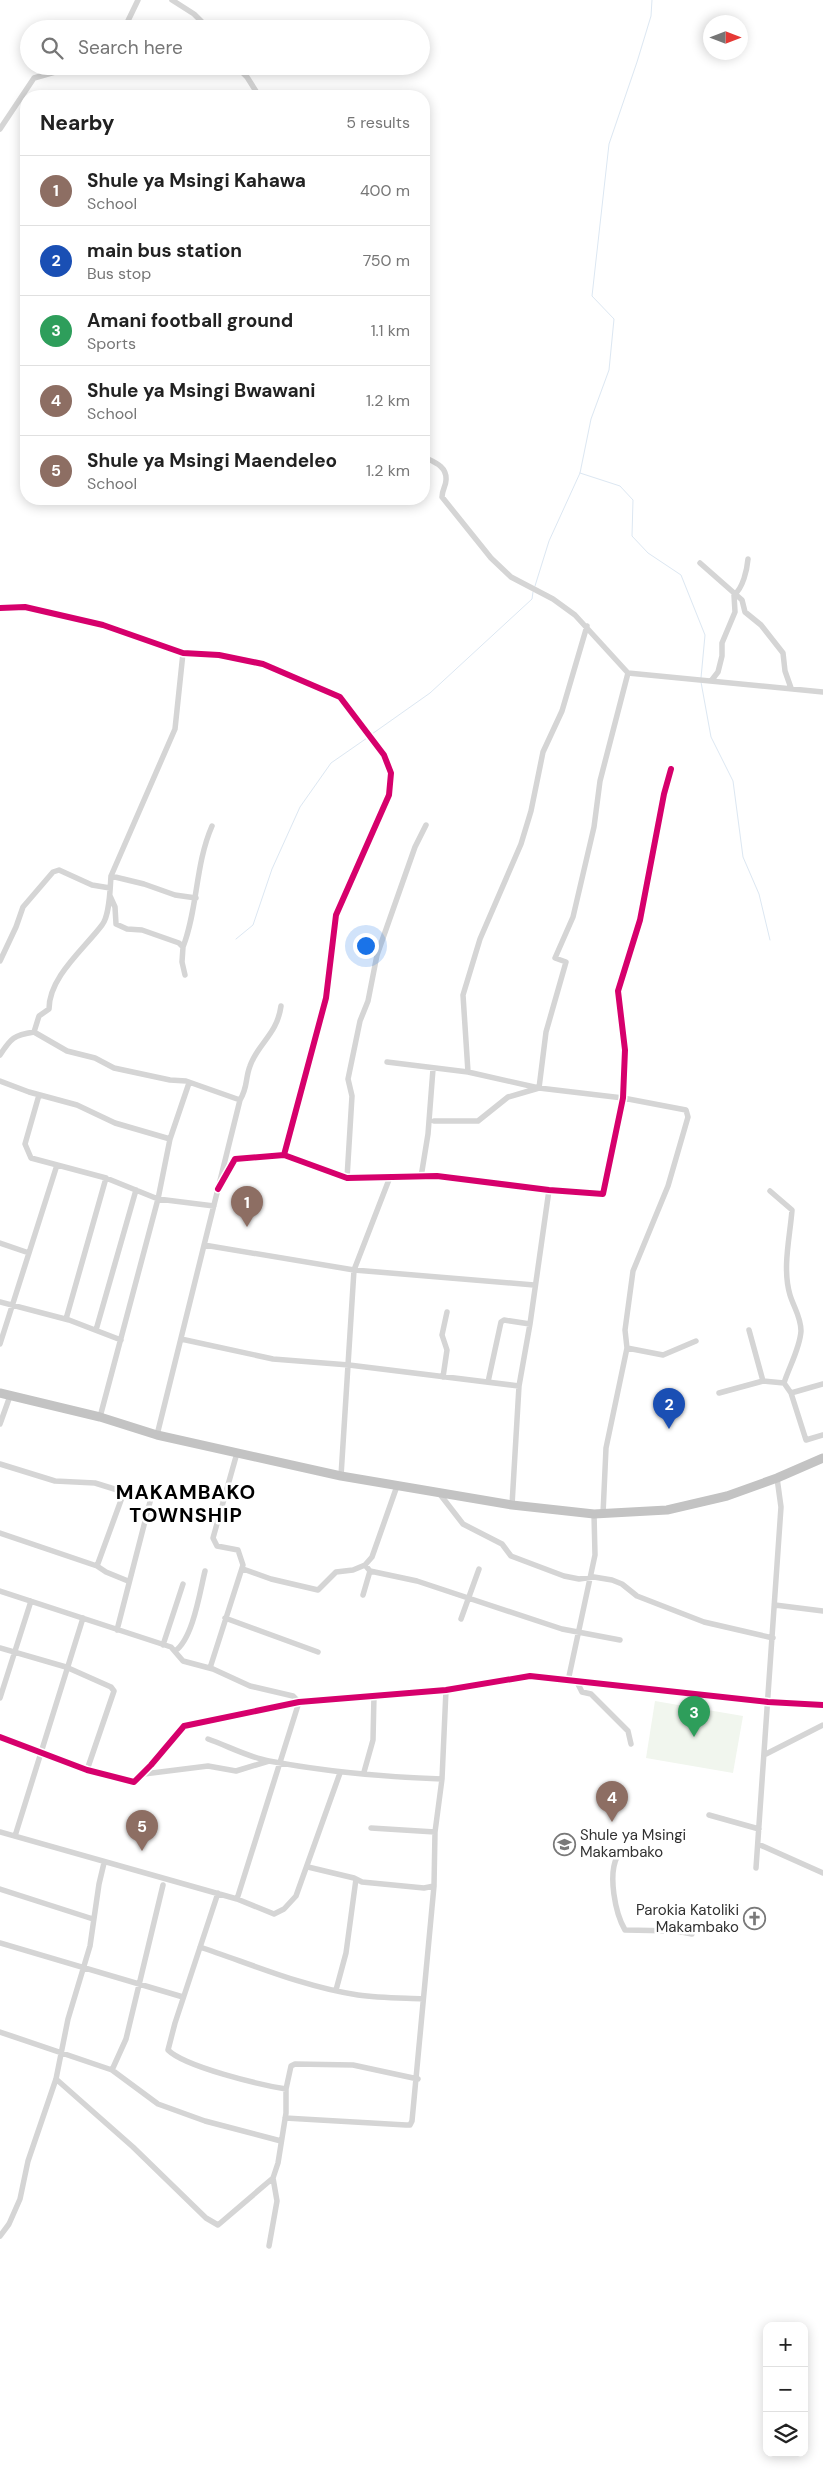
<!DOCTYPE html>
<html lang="en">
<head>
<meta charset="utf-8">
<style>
  :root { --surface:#fff; --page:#f2f2f2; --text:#222; --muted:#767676; --line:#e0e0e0; --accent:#0b8043 }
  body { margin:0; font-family:"DM Sans",sans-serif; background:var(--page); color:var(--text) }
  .controls { position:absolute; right:15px; bottom:15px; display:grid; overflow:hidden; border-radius:10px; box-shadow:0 2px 12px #0003 }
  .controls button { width:45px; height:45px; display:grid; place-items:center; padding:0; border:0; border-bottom:1px solid var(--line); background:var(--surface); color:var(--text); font:25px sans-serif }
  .compass { position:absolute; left:703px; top:15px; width:45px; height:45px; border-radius:50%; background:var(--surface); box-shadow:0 2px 12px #0003; rotate:90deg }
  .you { position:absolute; left:365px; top:945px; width:18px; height:18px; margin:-12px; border:4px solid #fff; border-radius:50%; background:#1a73e8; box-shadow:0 0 0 8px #1a73e833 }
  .badge { display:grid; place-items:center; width:32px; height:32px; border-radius:50%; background:var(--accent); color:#fff; font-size:16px; font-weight:700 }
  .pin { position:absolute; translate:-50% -41px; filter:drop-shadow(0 1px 2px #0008) }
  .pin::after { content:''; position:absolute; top:26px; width:18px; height:15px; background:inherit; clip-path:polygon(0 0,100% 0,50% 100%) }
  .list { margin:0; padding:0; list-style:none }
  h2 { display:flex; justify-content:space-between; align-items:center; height:65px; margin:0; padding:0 20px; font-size:21px }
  h2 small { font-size:16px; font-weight:400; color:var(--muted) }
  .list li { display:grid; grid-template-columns:32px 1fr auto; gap:15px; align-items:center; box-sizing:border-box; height:70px; padding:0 20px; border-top:1px solid var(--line) }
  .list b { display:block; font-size:19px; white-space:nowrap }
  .list p { margin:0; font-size:16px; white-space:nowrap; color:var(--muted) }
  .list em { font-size:16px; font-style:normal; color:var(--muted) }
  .icon { flex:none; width:28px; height:28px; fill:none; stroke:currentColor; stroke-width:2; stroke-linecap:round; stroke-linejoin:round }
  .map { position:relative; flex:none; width:823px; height:2472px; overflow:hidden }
  .search { position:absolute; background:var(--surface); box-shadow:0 2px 12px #0003; left:20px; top:20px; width:410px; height:55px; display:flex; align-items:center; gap:12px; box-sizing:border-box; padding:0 18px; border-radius:28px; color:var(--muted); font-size:19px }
  .panel { position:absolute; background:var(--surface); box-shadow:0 2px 12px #0003; left:20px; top:90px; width:410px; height:415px; border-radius:20px }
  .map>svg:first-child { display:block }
  .garden { fill:#f1f6ee }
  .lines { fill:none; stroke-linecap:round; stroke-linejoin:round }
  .stream { stroke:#dce7f2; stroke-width:1 }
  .minor { stroke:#d5d5d5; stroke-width:5.5 }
  .highway { stroke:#c3c3c3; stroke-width:9 }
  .cycleway-casing { stroke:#fff; stroke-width:9 }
  .cycleway { stroke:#d6006c; stroke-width:6 }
  .labels { text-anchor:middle; stroke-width:5; stroke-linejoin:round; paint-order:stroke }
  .poi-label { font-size:15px; fill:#313131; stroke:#fff; text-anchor:start }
  .district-label { font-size:20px; font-weight:bold; letter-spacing:1px; fill:#000; stroke:#fff }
</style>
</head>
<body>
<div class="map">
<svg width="823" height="2472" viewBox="0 0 823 2472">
  <rect width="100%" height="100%" fill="#fff"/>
  <path class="garden" d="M655,1701L743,1716L733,1773L646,1758Z"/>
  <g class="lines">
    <path class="stream" d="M580,473L620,486L633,500L632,536L648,553L681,575L705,635L701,678
      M535,586L549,541L580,473L591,419L609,370L614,319L592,296L609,144L637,62L651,16L652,0
      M701,682L711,737L733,781L743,857L759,894L770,940
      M372,734L430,693L532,599L533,592
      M236,939L253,925L272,869L300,807L331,763L367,738"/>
    <path class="minor" d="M172,0L194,14L209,29
      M124,29L138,0
      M236,66L247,77L259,96
      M0,129L34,78L76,66
      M424,457C434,462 447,466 446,480C446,486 442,490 442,497L491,558L511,577L553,599L575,615L628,673L823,692
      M700,563L742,600L745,612L761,625L783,653L785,671L791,688
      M0,608L25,607L103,625L183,653L219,655L263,664L340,697L384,755L391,773L389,795L336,915L326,998L284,1155
      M711,681L718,672L722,656V643L735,612L734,595C743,588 747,570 748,559
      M111,876L144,884L175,895L196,898
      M110,896L115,907L116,924L127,929L142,930L179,943L183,947L182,962L185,975
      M183,947C198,908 195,865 212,826
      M0,961L16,927L23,907L53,872L59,870L92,885L110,888
      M34,1032L67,1051L95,1058L114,1068L170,1080L186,1081L240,1100C248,1087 245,1079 250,1066C258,1043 277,1035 281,1006
      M0,1055C11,1038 14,1035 34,1032L39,1016L49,1009C49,977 84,949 102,925C110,915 110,888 111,876L175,729L183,653
      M387,1062L468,1072L539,1088L623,1098L686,1110L688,1117L668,1186L633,1271L625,1330L627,1348
      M468,1072L463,995L480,939L521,844L531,811L543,752L562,711L587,626
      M0,1081L29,1092L77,1105L115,1123L170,1139
      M39,1095L25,1144L31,1158L106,1178L158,1199L214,1206
      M434,1121H478L508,1097L539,1088L546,1032L566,962L555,958L573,917L594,827L600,781L628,673
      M421,1177L428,1134L433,1069
      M347,1178L352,1096L348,1079L360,1021L368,1001L377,955L415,847L426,825
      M218,1189L235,1159L284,1155L347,1178L437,1176L549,1190L603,1194L623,1098L625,1050L618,991L640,920L664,794L671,769
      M770,1191L792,1210C790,1237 782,1268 790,1295C794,1308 801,1317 801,1331C800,1348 789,1367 784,1383
      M0,1243L29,1253
      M204,1245L354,1270L534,1285
      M0,1302L69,1320L121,1340
      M66,1319L106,1178
      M96,1330L136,1190
      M749,1330L763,1381
      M181,1339L273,1359L349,1365L519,1386
      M0,1344L57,1165
      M443,1377L447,1350L442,1335L447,1312
      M488,1382L501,1322L504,1320L530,1324
      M719,1393L763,1381L784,1383L791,1393L806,1440L823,1435
      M791,1393L823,1384
      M100,1417L158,1199L170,1139L189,1083
      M0,1424L10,1396
      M157,1435L240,1100
      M0,1464L55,1481L95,1483L124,1492L97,1566L0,1533
      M341,1476L354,1270L390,1177
      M439,1493L463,1524L502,1544L511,1556L564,1576L579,1579L594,1577L612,1580L622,1584L637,1596L704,1622L773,1638
      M512,1505L519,1386L530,1324L549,1190
      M603,1514L606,1448L627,1348L663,1355L696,1341
      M365,1565L370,1571L417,1581L562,1629L620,1640
      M97,1566L106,1572L128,1581
      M243,1569L271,1579L318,1590L336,1572L353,1570L365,1565L372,1557L397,1486
      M0,1591L171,1647L183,1661L213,1669L250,1686L293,1696L299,1702
      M363,1595L370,1571
      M775,1605L823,1611
      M225,1618L318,1652
      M461,1619L479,1569
      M117,1630L151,1498L124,1492
      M163,1645L183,1584
      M0,1648L66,1667L111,1687L114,1691L87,1770
      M175,1651C193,1639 200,1591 205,1571
      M210,1668L243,1565L238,1550L217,1546L213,1538L237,1453
      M568,1681L595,1555L594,1514
      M577,1682L582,1692L591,1694L628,1731L631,1744
      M0,1698L31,1601
      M0,1737L87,1770L134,1782L151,1765L184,1726L299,1702L446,1690L530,1676L768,1702L823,1705
      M208,1739C228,1746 248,1757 269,1761C327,1772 383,1777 442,1779
      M766,1754L823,1725
      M364,1772L373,1740L374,1696
      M144,1774L208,1766L236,1771L269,1761
      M709,1815L759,1829
      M371,1828L435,1832
      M0,1832L237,1899L299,1702
      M15,1836L83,1618
      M758,1844L823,1873
      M617,1857C608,1875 615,1913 625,1930L676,1931L692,1934
      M308,1867L354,1878L362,1882L424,1888L434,1886
      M756,1868L781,1507L777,1478
      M0,1889L93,1919
      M218,1893L175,2023L168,2050C185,2067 261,2085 286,2089
      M237,1899L274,1914L284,1909L296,1896L340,1773
      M0,1943L183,1997
      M200,1947C251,1964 304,1987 358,1995C379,1998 402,1998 423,1999
      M336,1990L346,1953L356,1879
      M0,2032L112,2070L158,2104L205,2121L281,2141
      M112,2070L126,2039L163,1885
      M56,2079L133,2147L206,2218L218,2225L273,2178L278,2163L286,2113V2089L291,2066L295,2064L353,2065L418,2079
      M285,2118L406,2125H410L412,2121L434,1886L435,1832L442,1779L446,1690
      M0,2236L9,2224L20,2199L28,2161L56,2079L68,2019L90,1946L99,1884L104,1863
      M269,2246L277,2201L273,2178"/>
    <path class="highway" d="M0,1393L100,1417L157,1435L341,1476L512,1505L594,1514L667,1510L727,1496L777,1478L823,1458"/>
    <defs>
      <path id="cycleway" d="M0,608L25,607L103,625L183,653L219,655L263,664L340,697L384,755L391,773L389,795L336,915L326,998L284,1155
        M218,1189L235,1159L284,1155L347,1178L437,1176L549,1190L603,1194L623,1098L625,1050L618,991L640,920L664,794L671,769
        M0,1737L87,1770L134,1782L151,1765L184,1726L299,1702L446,1690L530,1676L768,1702L823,1705"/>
    </defs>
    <use href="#cycleway" class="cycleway-casing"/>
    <use href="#cycleway" class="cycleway"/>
  </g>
  <defs>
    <symbol id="school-ring" viewBox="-11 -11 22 22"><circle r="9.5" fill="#fff" stroke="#797979" stroke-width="1.5"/><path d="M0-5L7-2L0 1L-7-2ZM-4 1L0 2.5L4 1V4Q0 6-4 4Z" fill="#797979"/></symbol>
    <symbol id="church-ring" viewBox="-11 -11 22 22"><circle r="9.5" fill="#fff" stroke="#797979" stroke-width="1.5"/><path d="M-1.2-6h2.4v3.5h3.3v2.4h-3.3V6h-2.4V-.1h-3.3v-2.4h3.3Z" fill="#797979"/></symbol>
  </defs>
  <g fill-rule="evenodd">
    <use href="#school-ring" x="552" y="1832" width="25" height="25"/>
    <use href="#church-ring" x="742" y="1906" width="25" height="25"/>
  </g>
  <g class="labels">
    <g class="poi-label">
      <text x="580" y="1840">Shule ya Msingi<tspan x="580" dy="17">Makambako</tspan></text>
      <text x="739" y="1915" text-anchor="end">Parokia Katoliki<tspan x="739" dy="17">Makambako</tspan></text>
    </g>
    <g class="district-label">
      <text x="186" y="1499">MAKAMBAKO<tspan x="186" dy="23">TOWNSHIP</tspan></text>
    </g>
  </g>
</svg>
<div class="controls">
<button>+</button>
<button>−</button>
<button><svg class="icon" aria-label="layers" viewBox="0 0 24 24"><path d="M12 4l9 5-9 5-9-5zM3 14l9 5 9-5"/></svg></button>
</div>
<svg class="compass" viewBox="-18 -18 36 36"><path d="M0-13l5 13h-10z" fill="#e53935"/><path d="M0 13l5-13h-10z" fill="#767676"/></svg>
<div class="you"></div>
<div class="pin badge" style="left:247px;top:1227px;background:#8d6e63">1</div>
<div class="pin badge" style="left:669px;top:1429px;background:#1a4fb4">2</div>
<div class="pin badge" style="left:694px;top:1737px;background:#2e9e5b">3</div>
<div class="pin badge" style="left:612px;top:1822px;background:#8d6e63">4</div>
<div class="pin badge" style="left:142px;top:1851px;background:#8d6e63">5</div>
<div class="search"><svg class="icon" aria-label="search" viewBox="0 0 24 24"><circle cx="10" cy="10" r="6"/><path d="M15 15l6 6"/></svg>Search here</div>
<section class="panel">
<h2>Nearby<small>5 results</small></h2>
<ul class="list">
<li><span class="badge" style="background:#8d6e63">1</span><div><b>Shule ya Msingi Kahawa</b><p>School</p></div><em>400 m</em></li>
<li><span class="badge" style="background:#1a4fb4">2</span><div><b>main bus station</b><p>Bus stop</p></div><em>750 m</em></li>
<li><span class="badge" style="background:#2e9e5b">3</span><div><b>Amani football ground</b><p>Sports</p></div><em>1.1 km</em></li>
<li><span class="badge" style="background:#8d6e63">4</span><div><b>Shule ya Msingi Bwawani</b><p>School</p></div><em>1.2 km</em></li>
<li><span class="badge" style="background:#8d6e63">5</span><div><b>Shule ya Msingi Maendeleo</b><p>School</p></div><em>1.2 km</em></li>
</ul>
</section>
</div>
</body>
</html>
